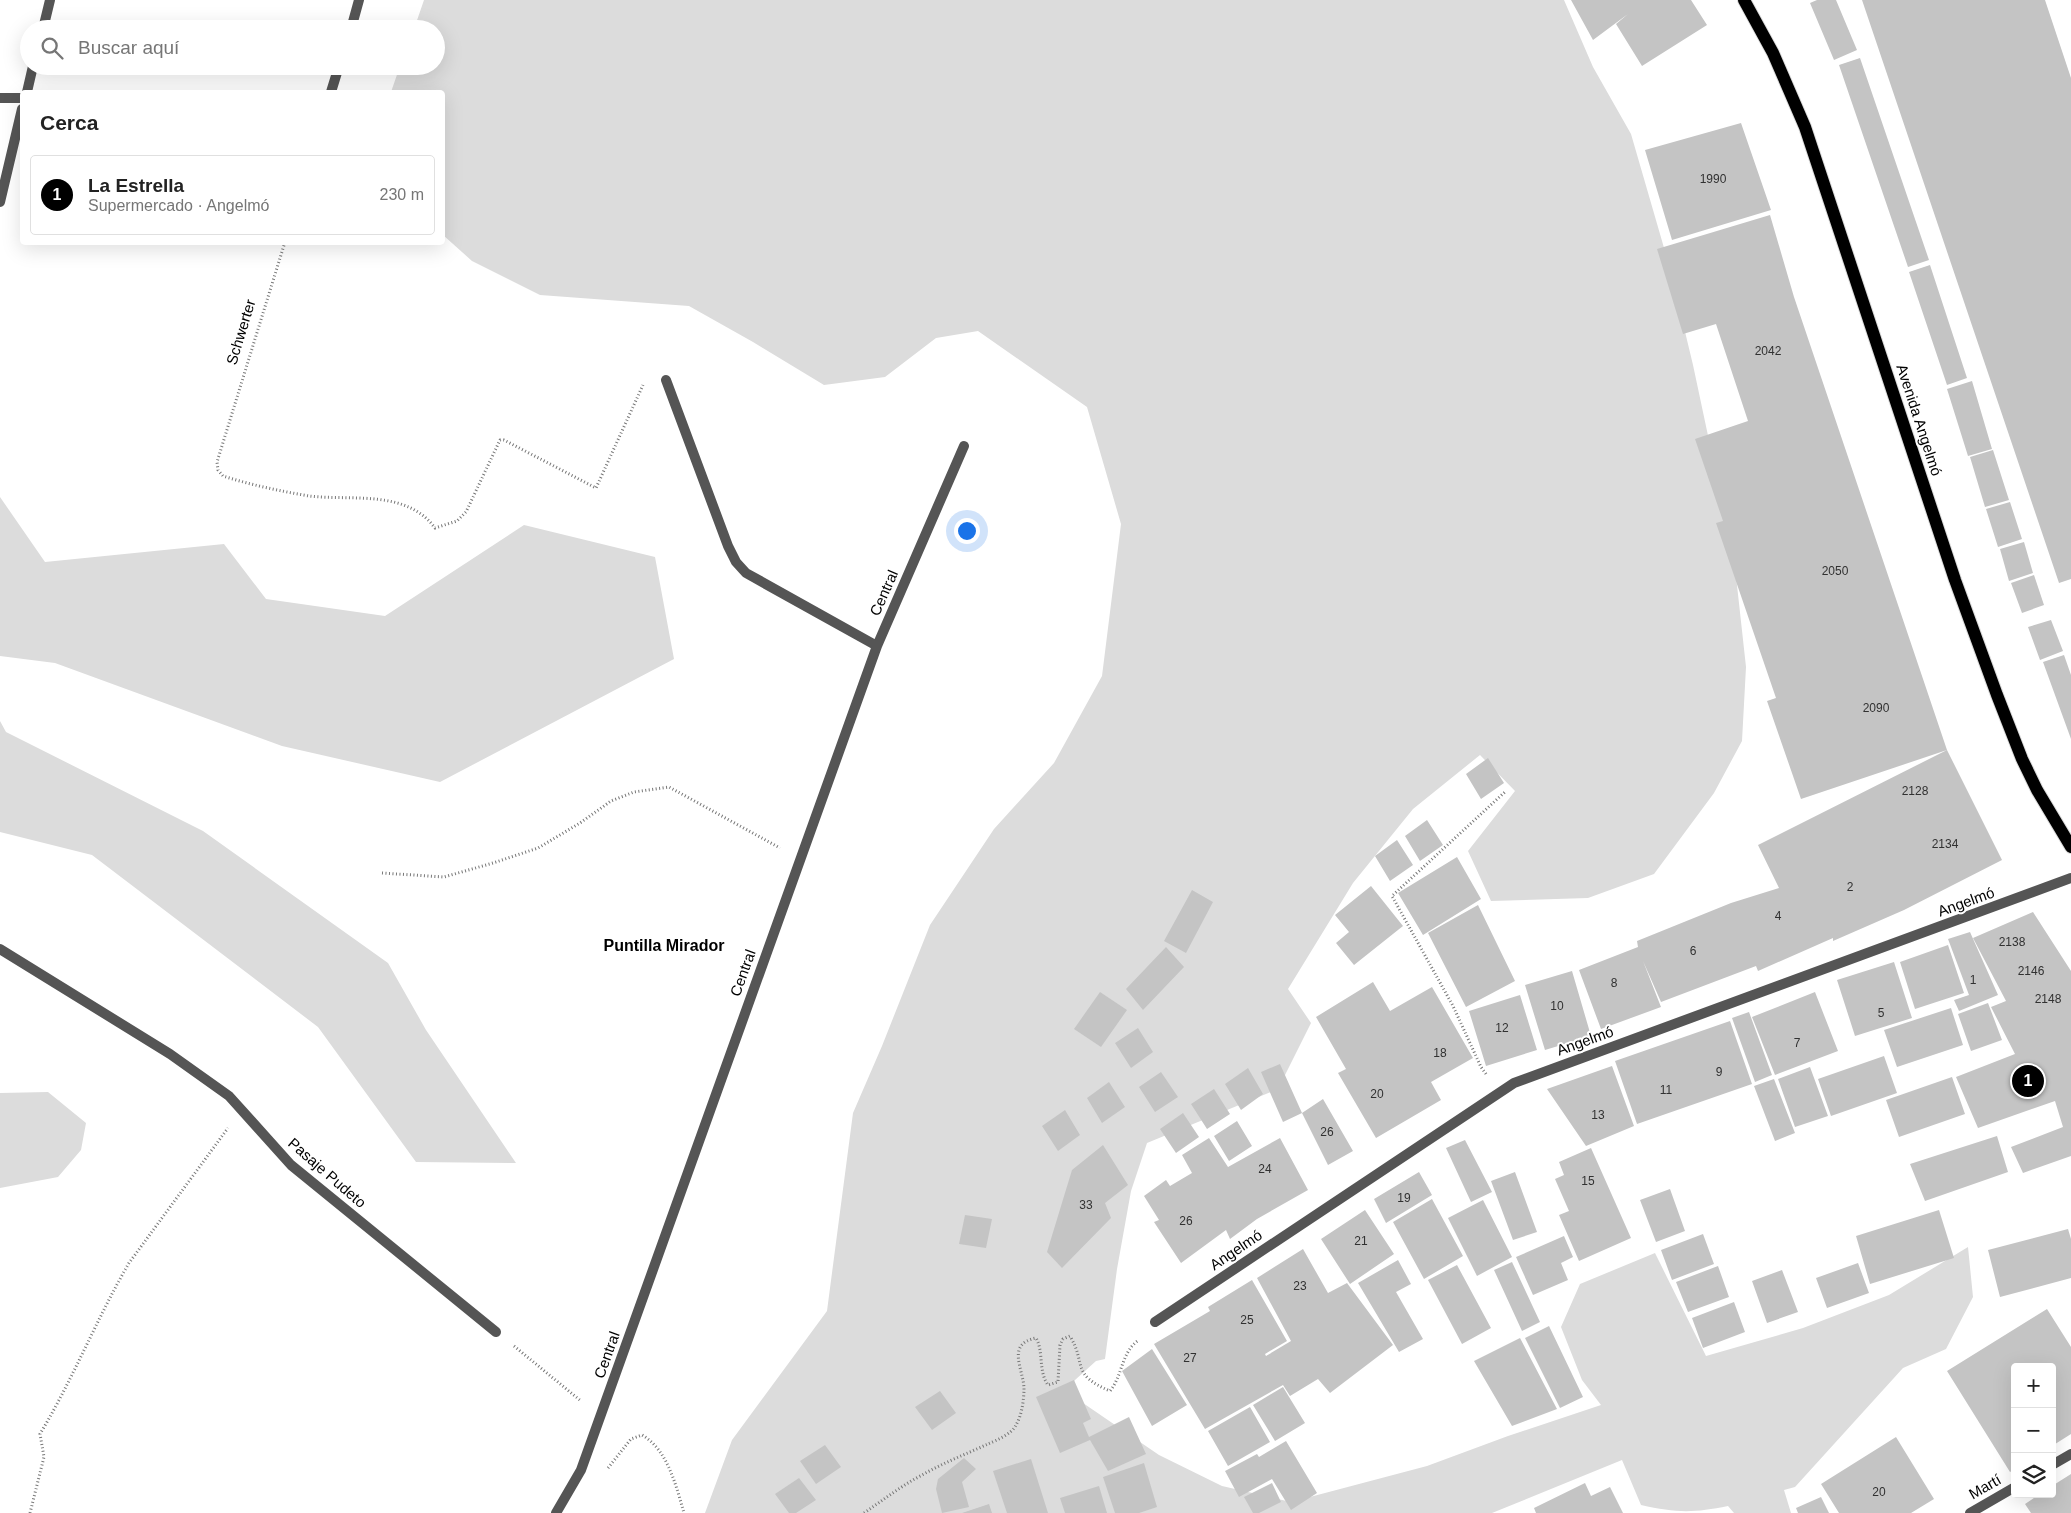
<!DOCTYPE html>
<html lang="es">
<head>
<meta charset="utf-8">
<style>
  :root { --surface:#fff; --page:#f6f6f6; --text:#222; --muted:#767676; --line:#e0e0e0; --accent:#000 }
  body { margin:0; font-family:Arial,sans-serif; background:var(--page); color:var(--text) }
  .controls { position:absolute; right:15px; bottom:15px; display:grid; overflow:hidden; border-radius:5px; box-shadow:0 5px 20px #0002 }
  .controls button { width:45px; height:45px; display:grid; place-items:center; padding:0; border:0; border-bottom:1px solid var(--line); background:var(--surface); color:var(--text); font:25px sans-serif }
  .you { position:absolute; left:966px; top:530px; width:18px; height:18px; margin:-12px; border:4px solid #fff; border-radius:50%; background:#1a73e8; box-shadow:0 0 0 8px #1a73e833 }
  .badge { display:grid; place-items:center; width:32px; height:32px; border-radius:50%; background:var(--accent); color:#fff; font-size:16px; font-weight:700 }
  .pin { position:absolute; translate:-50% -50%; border:2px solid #fff; box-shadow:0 1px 5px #0006 }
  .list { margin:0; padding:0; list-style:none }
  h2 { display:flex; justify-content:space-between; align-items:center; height:65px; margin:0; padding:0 20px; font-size:21px }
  h2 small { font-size:16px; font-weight:400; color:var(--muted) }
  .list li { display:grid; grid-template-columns:32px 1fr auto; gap:15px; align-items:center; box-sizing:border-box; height:80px; margin:0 10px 10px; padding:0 10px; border:1px solid var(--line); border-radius:5px }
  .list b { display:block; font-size:19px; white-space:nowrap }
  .list p { margin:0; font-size:16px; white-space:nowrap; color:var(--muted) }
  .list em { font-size:16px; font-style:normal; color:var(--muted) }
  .icon { flex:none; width:28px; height:28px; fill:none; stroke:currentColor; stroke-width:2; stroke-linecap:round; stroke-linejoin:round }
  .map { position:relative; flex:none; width:2071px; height:1513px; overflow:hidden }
  .search { position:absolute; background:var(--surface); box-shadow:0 5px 20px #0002; left:20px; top:20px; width:425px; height:55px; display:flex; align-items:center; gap:12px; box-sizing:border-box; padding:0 18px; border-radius:28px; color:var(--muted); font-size:19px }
  .panel { position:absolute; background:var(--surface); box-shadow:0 5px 20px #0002; left:20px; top:90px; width:425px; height:155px; border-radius:5px }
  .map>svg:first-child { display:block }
  .green { fill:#dcdcdc }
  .building { fill:#c4c4c4 }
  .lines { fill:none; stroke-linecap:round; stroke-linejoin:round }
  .primary-casing { stroke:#dbdbdb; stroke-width:14 }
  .path { stroke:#777; stroke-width:3; stroke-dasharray:1 2.5; stroke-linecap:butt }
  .minor { stroke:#555; stroke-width:10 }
  .primary { stroke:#000; stroke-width:12 }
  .labels { text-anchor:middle; stroke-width:4; stroke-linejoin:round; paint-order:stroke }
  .number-label { font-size:12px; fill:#313131 }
  .street-label { font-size:15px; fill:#000; stroke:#fff }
  .neighbourhood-label { font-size:16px; font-weight:bold; fill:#000; stroke:#fff }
</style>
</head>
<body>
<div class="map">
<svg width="2071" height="1513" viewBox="0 0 2071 1513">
  <rect width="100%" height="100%" fill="#fff"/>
  <path class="green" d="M424,0H1564L1593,67L1631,134L1669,265L1693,365L1734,558L1746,667L1742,741L1714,793L1654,874L1588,898L1491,901L1468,851L1515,791L1480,755L1413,809L1353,883L1288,989L1311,1023L1278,1089L1147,1143L1131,1191L1117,1269L1105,1359L1096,1361L1064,1390L1159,1455L1222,1486L1291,1502L1427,1466L1508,1436L1601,1405L1582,1380L1561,1327L1580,1284L1655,1253L1706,1356L1803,1328L1889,1295L1968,1247L1973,1297L1946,1349L1903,1368L1795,1487L1784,1490L1791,1513H1734L1728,1506C1694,1513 1676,1513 1641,1505L1622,1460L1492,1513H705L732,1440L827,1311L853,1113L882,1046L930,925L994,829L1054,763L1102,676L1121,524L1087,407L978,331L936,338L885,377L824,385L753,342L689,306L540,295L472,261L443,235L442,92H391L400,66H436V29H414Z
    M0,497L45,562L224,544L266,599L385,616L524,525L655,557L674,659L440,782L282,746L55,663L0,656Z
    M0,721L6,732L203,831L388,963L426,1030L516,1163L416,1162L318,1027L92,855L0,832Z
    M48,1092L86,1123L81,1150L58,1177L0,1188V1093Z"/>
  <path class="building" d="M1571,0H1691L1707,25L1642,66L1616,24L1628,14L1593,40Z
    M1817,0H1836L1857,50L1834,60L1810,3Z
    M1862,0H2045L2071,78V579L2059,583Z
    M1860,58L1929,260L1908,267L1839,65Z
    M1741,123L1771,210L1672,240L1645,150Z
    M1770,215L1794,297L1947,750L2002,860L1904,910L1833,941V938L1758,971L1756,966L1661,1002L1643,961L1661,1007L1601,1029L1579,970L1638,947L1637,941L1731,903L1779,888L1758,845L1947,750L1801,799L1767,701L1776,698L1716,523L1723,521L1695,439L1748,421L1716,324L1683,334L1657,249Z
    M1930,265L1967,378L1947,385L1909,272Z
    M1972,381L1992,449L1968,456L1947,389Z
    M1993,450L2009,500L1985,507L1970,457Z
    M2010,502L2022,539L1998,547L1986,509Z
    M2024,542L2033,573L2009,581L2000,549Z
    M2034,575L2044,605L2022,613L2011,583Z
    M2051,620L2063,651L2040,660L2028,627Z
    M2064,655L2071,675V739L2043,662Z
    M1488,758L1504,783L1481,799L1466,774Z
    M1427,820L1443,845L1420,861L1405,836Z
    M1397,840L1413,865L1390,881L1375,856Z
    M1457,857L1481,899L1423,935L1398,893Z
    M1371,886L1403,926L1354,965L1336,943L1349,932L1335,915Z
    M1192,890L1213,902L1186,953L1164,941Z
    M1478,905L1515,981L1466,1007L1428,933Z
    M2033,912L2071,971V1156L2023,1173L2011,1147L2063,1127L2055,1101L1978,1128L1956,1077L2015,1054L1991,1007L2006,1001L1973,938Z
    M1970,932L1998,995L1959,1011L1954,1000L1969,995L1948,939Z
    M1948,945L1964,993L1915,1009L1900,962Z
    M1166,947L1184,967L1143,1010L1126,989Z
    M1894,962L1912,1018L1855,1036L1837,980Z
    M1572,971L1591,1036L1545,1050L1525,985Z
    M1373,982L1390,1011L1432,987L1473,1058L1431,1082L1441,1100L1376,1138L1338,1073L1346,1069L1316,1017Z
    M1100,992L1127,1010L1101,1047L1074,1029Z
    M1815,992L1838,1051L1775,1075L1752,1017Z
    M1520,995L1537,1050L1486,1066L1469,1011Z
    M1988,1003L2002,1040L1971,1051L1958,1014Z
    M1951,1008L1963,1045L1897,1067L1884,1030Z
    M1749,1012L1772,1075L1755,1082L1732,1018Z
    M1730,1021L1752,1084L1637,1124L1615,1061Z
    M1138,1028L1153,1052L1131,1068L1115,1043Z
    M1884,1056L1897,1093L1831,1116L1818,1079Z
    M1280,1064L1302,1113L1283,1122L1261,1072Z
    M1612,1066L1634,1126L1586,1146L1547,1089Z
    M1810,1067L1828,1116L1795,1127L1778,1079Z
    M1248,1068L1263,1094L1241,1110L1225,1084Z
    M1161,1072L1178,1097L1155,1112L1139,1087Z
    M1952,1077L1965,1114L1899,1137L1886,1100Z
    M1774,1079L1795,1133L1775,1141L1754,1086Z
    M1109,1082L1125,1107L1102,1123L1087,1098Z
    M1214,1089L1230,1114L1207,1129L1191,1104Z
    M1323,1099L1353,1151L1328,1165L1302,1113Z
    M1065,1110L1080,1135L1058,1151L1042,1126Z
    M1183,1113L1199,1137L1176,1153L1160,1129Z
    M1237,1121L1252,1146L1229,1161L1214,1136Z
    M1997,1136L2008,1172L1925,1201L1910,1164Z
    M1209,1138L1228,1167L1280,1138L1308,1190L1257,1219L1230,1239L1226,1230L1181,1263L1154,1222L1159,1220L1144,1196L1166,1180L1170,1186L1192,1173L1182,1155Z
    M1465,1140L1492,1192L1471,1202L1446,1148Z
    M1103,1145L1128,1185L1105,1203L1111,1218L1062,1268L1047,1252L1072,1170Z
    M1591,1148L1631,1238L1579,1261L1559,1215L1569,1211L1555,1179L1564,1175L1559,1162Z
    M1419,1172L1432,1195L1386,1223L1374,1199Z
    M1515,1172L1537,1232L1513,1240L1491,1181Z
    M1670,1189L1685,1231L1656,1242L1640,1200Z
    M1432,1199L1463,1256L1424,1279L1393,1222Z
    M1483,1200L1512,1257L1477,1276L1448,1218Z
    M1365,1210L1394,1254L1350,1284L1321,1239Z
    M1939,1210L1954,1258L1870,1284L1856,1236Z
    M965,1215L992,1219L986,1248L959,1244Z
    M2068,1229L2071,1239V1278L2000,1297L1988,1250Z
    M1703,1234L1714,1264L1672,1280L1661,1250Z
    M1564,1236L1573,1257L1561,1263L1568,1280L1533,1295L1516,1257Z
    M1303,1249L1328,1293L1347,1283L1393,1345L1330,1393L1318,1379L1290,1396L1283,1385L1205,1429L1154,1344L1210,1311L1208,1307L1252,1280L1287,1341L1265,1354L1266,1356L1291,1341L1257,1278Z
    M1398,1260L1411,1284L1396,1292L1423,1339L1399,1352L1358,1283Z
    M1512,1262L1540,1322L1522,1331L1494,1270Z
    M1858,1263L1869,1293L1827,1308L1816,1278Z
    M1457,1265L1491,1328L1462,1344L1428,1280Z
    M1718,1266L1729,1297L1688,1312L1676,1282Z
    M1782,1270L1798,1312L1767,1323L1752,1281Z
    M1734,1302L1745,1332L1703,1348L1692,1318Z
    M2047,1309L2071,1347V1434L2052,1446V1367H2015V1469L2010,1472L1947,1371Z
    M1549,1326L1583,1397L1560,1408L1525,1338Z
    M1520,1338L1557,1409L1512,1426L1474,1361Z
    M1152,1349L1187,1405L1152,1426L1122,1371Z
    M1074,1380L1091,1419L1083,1423L1089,1437L1129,1417L1146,1454L1108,1471L1090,1440L1060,1453L1036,1397Z
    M1283,1387L1305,1423L1275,1441L1253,1405Z
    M940,1391L956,1413L932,1430L915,1407Z
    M1250,1407L1270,1442L1228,1466L1208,1431Z
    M1896,1437L1934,1499L1911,1513H1839L1821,1484Z
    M1286,1441L1317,1493L1291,1510L1272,1479L1239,1497L1225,1471L1257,1454L1259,1457Z
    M825,1445L841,1467L816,1484L800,1461Z
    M964,1458L976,1469L962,1482L969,1507L942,1513L936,1489L938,1479Z
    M1031,1459L1048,1513H1007L993,1471Z
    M1144,1463L1157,1507L1139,1513H1115L1103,1477Z
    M2071,1474V1513H2031L2025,1504L2040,1494H2052V1486Z
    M799,1478L816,1500L796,1513H789L775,1494Z
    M1272,1483L1281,1502L1259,1513H1253L1244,1497Z
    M1585,1483L1591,1496L1610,1487L1623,1513H1536L1534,1508Z
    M1099,1486L1107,1513H1065L1060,1498Z
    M1821,1497L1829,1513H1798L1796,1508Z
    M989,1504L992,1513H962Z"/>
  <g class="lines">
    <defs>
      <path id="primary" d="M1744,0L1773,53L1805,127L1955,580L1997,695L2022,759L2037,790L2071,847"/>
    </defs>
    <use href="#primary" class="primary-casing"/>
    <path class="path" d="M285,242L217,462L218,470L223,476C251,485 280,491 309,496C352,501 406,489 435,528L457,521L466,512L500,440H504L596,488L643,385
      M382,873L444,877L493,863L538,848L580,823L611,801L634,792L669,787L780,848
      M1486,1074L1481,1067L1453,1006L1392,896L1506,791
      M514,1346L581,1401
      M608,1468L631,1439L642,1435C668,1450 676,1486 684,1513
      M30,1513L44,1457L40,1434C73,1379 97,1318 129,1263L228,1128
      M864,1513C883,1500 901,1486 922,1475C943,1463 966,1454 988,1444C997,1440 1012,1434 1016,1425C1022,1415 1024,1399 1024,1388C1023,1368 1006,1344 1036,1338C1044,1352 1038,1371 1048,1385L1058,1382L1060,1345L1063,1339L1070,1336C1087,1365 1070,1374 1110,1391C1123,1375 1121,1352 1139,1340"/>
    <path class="minor" d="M43,29L50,0
      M351,29L359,0
      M27,92L33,66
      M331,92L339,66
      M0,98H22
      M0,202L22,109
      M666,380L728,546L736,562L746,573L877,646
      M0,949L170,1054L229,1096L291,1165L496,1332
      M1155,1322L1514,1083L2071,878
      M2052,1465L2071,1454
      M556,1513L581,1470L877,646L964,446
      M1970,1513L2015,1487"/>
    <use href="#primary" class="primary"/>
  </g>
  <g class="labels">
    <g class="number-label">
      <text x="1713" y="183">1990</text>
      <text x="1768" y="355">2042</text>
      <text x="1835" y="575">2050</text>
      <text x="1876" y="712">2090</text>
      <text x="1915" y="795">2128</text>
      <text x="1945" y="848">2134</text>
      <text x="1850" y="891">2</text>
      <text x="1778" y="920">4</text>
      <text x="2012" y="946">2138</text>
      <text x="1693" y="955">6</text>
      <text x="2031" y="975">2146</text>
      <text x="1973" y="984">1</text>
      <text x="1614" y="987">8</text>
      <text x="2048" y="1003">2148</text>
      <text x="1557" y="1010">10</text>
      <text x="1881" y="1017">5</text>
      <text x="1502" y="1032">12</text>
      <text x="1797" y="1047">7</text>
      <text x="1440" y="1057">18</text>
      <text x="1719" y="1076">9</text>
      <text x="1666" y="1094">11</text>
      <text x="1377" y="1098">20</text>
      <text x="1598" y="1119">13</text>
      <text x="1327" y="1136">26</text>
      <text x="1265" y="1173">24</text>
      <text x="1588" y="1185">15</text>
      <text x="1404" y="1202">19</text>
      <text x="1086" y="1209">33</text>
      <text x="1186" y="1225">26</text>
      <text x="1361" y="1245">21</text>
      <text x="1300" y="1290">23</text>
      <text x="1247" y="1324">25</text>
      <text x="1190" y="1362">27</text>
      <text x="1879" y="1496">20</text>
    </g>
    <g class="street-label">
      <text transform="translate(241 332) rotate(-73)" y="5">Schwerter</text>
      <text transform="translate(1919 420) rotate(72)" y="5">Avenida Angelmó</text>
      <text transform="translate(884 593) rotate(-66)" y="5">Central</text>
      <text transform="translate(1966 902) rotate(-20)" y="5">Angelmó</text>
      <text transform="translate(743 973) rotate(-70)" y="5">Central</text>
      <text transform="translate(1585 1041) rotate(-20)" y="5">Angelmó</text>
      <text transform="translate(327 1173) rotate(41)" y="5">Pasaje Pudeto</text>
      <text transform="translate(1236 1250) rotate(-34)" y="5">Angelmó</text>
      <text transform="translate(607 1355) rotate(-70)" y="5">Central</text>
      <text transform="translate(1985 1487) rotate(-30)" y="5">Martí</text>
    </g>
    <g class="neighbourhood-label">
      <text x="664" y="951">Puntilla Mirador</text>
    </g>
  </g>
</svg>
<div class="controls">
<button>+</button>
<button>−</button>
<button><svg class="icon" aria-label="layers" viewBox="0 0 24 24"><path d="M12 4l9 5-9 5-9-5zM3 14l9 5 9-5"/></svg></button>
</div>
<div class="you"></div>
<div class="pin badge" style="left:2028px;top:1081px">1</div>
<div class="search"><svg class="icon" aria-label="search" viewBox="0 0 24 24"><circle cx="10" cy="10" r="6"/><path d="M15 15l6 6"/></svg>Buscar aquí</div>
<section class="panel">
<h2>Cerca<small></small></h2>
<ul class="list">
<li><span class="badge">1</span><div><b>La Estrella</b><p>Supermercado · Angelmó</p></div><em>230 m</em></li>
</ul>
</section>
</div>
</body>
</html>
